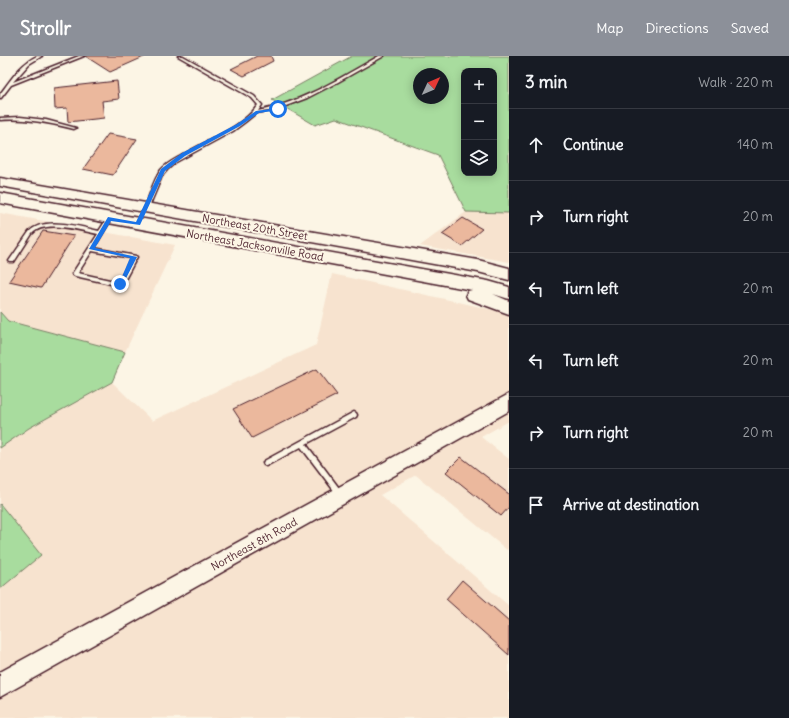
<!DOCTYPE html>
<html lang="en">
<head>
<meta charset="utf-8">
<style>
  :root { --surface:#171b24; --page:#242831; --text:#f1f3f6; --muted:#9ea1a6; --line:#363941; --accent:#8c9099 }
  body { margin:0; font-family:Delius,sans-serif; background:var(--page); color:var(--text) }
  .controls { position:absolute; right:12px; top:12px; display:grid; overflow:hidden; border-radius:8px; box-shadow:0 2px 10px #0003 }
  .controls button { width:36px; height:36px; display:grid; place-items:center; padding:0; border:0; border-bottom:1px solid var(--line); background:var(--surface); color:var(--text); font:20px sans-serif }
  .compass { position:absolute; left:413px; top:12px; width:36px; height:36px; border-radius:50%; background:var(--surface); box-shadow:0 2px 10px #0003; rotate:46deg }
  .stop { position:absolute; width:12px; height:12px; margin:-9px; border:3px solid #1a73e8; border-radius:50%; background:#fff }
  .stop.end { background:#1a73e8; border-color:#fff; box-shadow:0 1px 4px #0008 }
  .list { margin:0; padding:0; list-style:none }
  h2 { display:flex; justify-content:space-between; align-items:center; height:52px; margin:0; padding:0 16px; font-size:17px }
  h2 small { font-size:13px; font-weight:400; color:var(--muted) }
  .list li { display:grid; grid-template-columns:26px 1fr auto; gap:12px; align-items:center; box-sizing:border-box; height:72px; padding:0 16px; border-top:1px solid var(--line) }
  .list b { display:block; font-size:15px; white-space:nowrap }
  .list em { font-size:13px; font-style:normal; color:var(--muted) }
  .icon { flex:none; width:22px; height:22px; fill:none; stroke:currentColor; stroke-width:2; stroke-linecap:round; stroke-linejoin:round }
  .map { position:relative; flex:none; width:509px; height:662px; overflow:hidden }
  header { display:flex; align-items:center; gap:24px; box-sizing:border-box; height:56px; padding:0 20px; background:var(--accent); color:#fff }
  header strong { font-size:19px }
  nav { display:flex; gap:22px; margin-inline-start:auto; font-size:14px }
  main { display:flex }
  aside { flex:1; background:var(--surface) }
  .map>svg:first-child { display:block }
  .built { fill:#f7e3cf }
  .green { fill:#a8dc9e; stroke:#797e64; fill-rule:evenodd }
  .building { fill:#ebb89d; stroke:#4a1f2b }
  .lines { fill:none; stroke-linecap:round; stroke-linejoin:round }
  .service-casing { stroke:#4a1f2b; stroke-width:3 }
  .secondary-casing { stroke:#4a1f2b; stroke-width:3 }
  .service { fill:#fcf5e5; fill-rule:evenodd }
  .secondary { fill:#fcf5e5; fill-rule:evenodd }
  .route { fill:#1a73e8 }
  .labels { text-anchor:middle; stroke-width:4; stroke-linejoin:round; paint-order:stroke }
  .street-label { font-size:11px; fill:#4a1f2b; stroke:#fcf5e5 }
</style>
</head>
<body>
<header>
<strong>Strollr</strong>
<nav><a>Map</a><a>Directions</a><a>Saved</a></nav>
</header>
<main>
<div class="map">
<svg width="509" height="662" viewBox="0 0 509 662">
  <rect width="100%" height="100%" fill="#fcf5e5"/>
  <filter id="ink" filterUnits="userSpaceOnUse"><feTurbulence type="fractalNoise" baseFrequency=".025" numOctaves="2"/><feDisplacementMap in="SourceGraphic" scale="8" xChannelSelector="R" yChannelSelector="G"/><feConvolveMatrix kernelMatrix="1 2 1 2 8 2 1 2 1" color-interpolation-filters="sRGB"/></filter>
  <g filter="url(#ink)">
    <path class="built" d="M466,156L509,157V206L420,190Z
      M0,157L175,189L125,296L8,265L0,256Z
      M332,218L503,256L509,259V337L0,617V533L40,499L0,448V392L29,372L112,326L152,365L316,289Z
      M509,355V365L481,381L509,403V492L507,494L416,419L380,439L509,550V662H0V641Z"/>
    <path class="green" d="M352,0H509V157L466,156L438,99L336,62L315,69L272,44ZM464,15H494V117H464ZM419,18H443V42H419Z
      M0,256L8,265L125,296L112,326L29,372L0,392Z
      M0,448L41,499L0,533Z"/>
    <path class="building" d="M85,0H146L110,16Z
      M257,0H271L273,5L244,20L231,13Z
      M117,25L119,43L102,45L104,62L68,66L67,52L55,53L54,32Z
      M108,78L137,83L113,119L83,113Z
      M463,162L482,173L462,190L442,178Z
      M43,175L74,180L41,232L9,225Z
      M317,313L337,339L252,382L233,353Z
      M461,401L509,438V451L501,460L446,416Z
      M462,524L509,565V599L446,543Z"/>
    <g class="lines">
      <defs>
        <path id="service" d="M37,0H42L29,8L13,26L79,0H84L11,29L1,42H0V38C11,24 20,8 37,0Z
          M178,0H183L254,40L262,49L258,55C303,46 340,22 379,0H384L338,26L307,42L275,54L256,57L245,66L233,75L176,106L167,114L162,120L149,151L147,153L145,151C150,139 153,125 161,114C166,108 174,104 181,100C206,84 240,74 258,49L252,42Z
          M20,61L46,64L76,72L74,73C49,67 26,62 0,64V62Z
          M110,160L112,162L94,192L136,200L137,201L122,229L120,230L75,220L72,218L98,178C81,175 45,163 32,178L14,206H10L9,205L29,176C43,160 81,171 99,175L108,161ZM92,195L131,202L119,226L78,217Z
          M354,356L356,357L357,359L356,361L306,388L342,436L343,438L342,440L340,441L338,440L301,391L268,409L266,410L264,409L263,407L264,405Z"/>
        <path id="secondary" d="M0,122L478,204L509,212V224L478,216L0,130Z
          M0,137L488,225L509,231V243L493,238L509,245V258L468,243L466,239L468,235L472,234L0,147Z
          M509,338V355L0,641V616Z"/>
      </defs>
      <use href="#service" class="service-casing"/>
      <use href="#secondary" class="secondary-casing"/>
      <use href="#service" class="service"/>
      <use href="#secondary" class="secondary"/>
    </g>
  </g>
  <path class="route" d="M278,52L279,54L259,57L240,70L185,100L165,115L140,169L111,165L95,192L137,201L122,230H118L130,202L89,193L108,161L136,166L161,113L182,97L237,68L256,55Z"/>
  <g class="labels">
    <g class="street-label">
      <text transform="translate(255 171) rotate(10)" y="4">Northeast 20th Street</text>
      <text transform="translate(255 189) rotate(10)" y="4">Northeast Jacksonville Road</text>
      <text transform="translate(254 488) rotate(-29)" y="4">Northeast 8th Road</text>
    </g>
  </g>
</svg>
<div class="controls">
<button>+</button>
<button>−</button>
<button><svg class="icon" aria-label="layers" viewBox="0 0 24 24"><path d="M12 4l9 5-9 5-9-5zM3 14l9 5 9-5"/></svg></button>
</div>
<svg class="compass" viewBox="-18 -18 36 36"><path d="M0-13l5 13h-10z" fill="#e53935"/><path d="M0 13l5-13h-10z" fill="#9ea1a6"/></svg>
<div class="stop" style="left:278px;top:53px"></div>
<div class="stop end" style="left:120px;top:228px"></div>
</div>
<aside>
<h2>3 min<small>Walk · 220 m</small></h2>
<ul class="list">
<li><svg class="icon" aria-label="ahead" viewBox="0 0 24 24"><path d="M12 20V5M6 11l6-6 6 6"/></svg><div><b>Continue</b></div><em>140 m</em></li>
<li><svg class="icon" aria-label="right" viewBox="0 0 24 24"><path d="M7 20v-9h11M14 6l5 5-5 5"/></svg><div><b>Turn right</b></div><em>20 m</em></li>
<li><svg class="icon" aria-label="left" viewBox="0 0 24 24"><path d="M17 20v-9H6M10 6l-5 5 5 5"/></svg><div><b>Turn left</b></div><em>20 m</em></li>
<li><svg class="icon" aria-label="left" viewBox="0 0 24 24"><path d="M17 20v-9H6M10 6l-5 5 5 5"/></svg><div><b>Turn left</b></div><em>20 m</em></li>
<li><svg class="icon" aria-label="right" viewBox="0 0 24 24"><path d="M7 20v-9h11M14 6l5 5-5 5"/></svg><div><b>Turn right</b></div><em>20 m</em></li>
<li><svg class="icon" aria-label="arrive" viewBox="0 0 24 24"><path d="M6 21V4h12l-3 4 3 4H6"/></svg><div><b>Arrive at destination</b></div></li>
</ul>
</aside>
</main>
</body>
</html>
